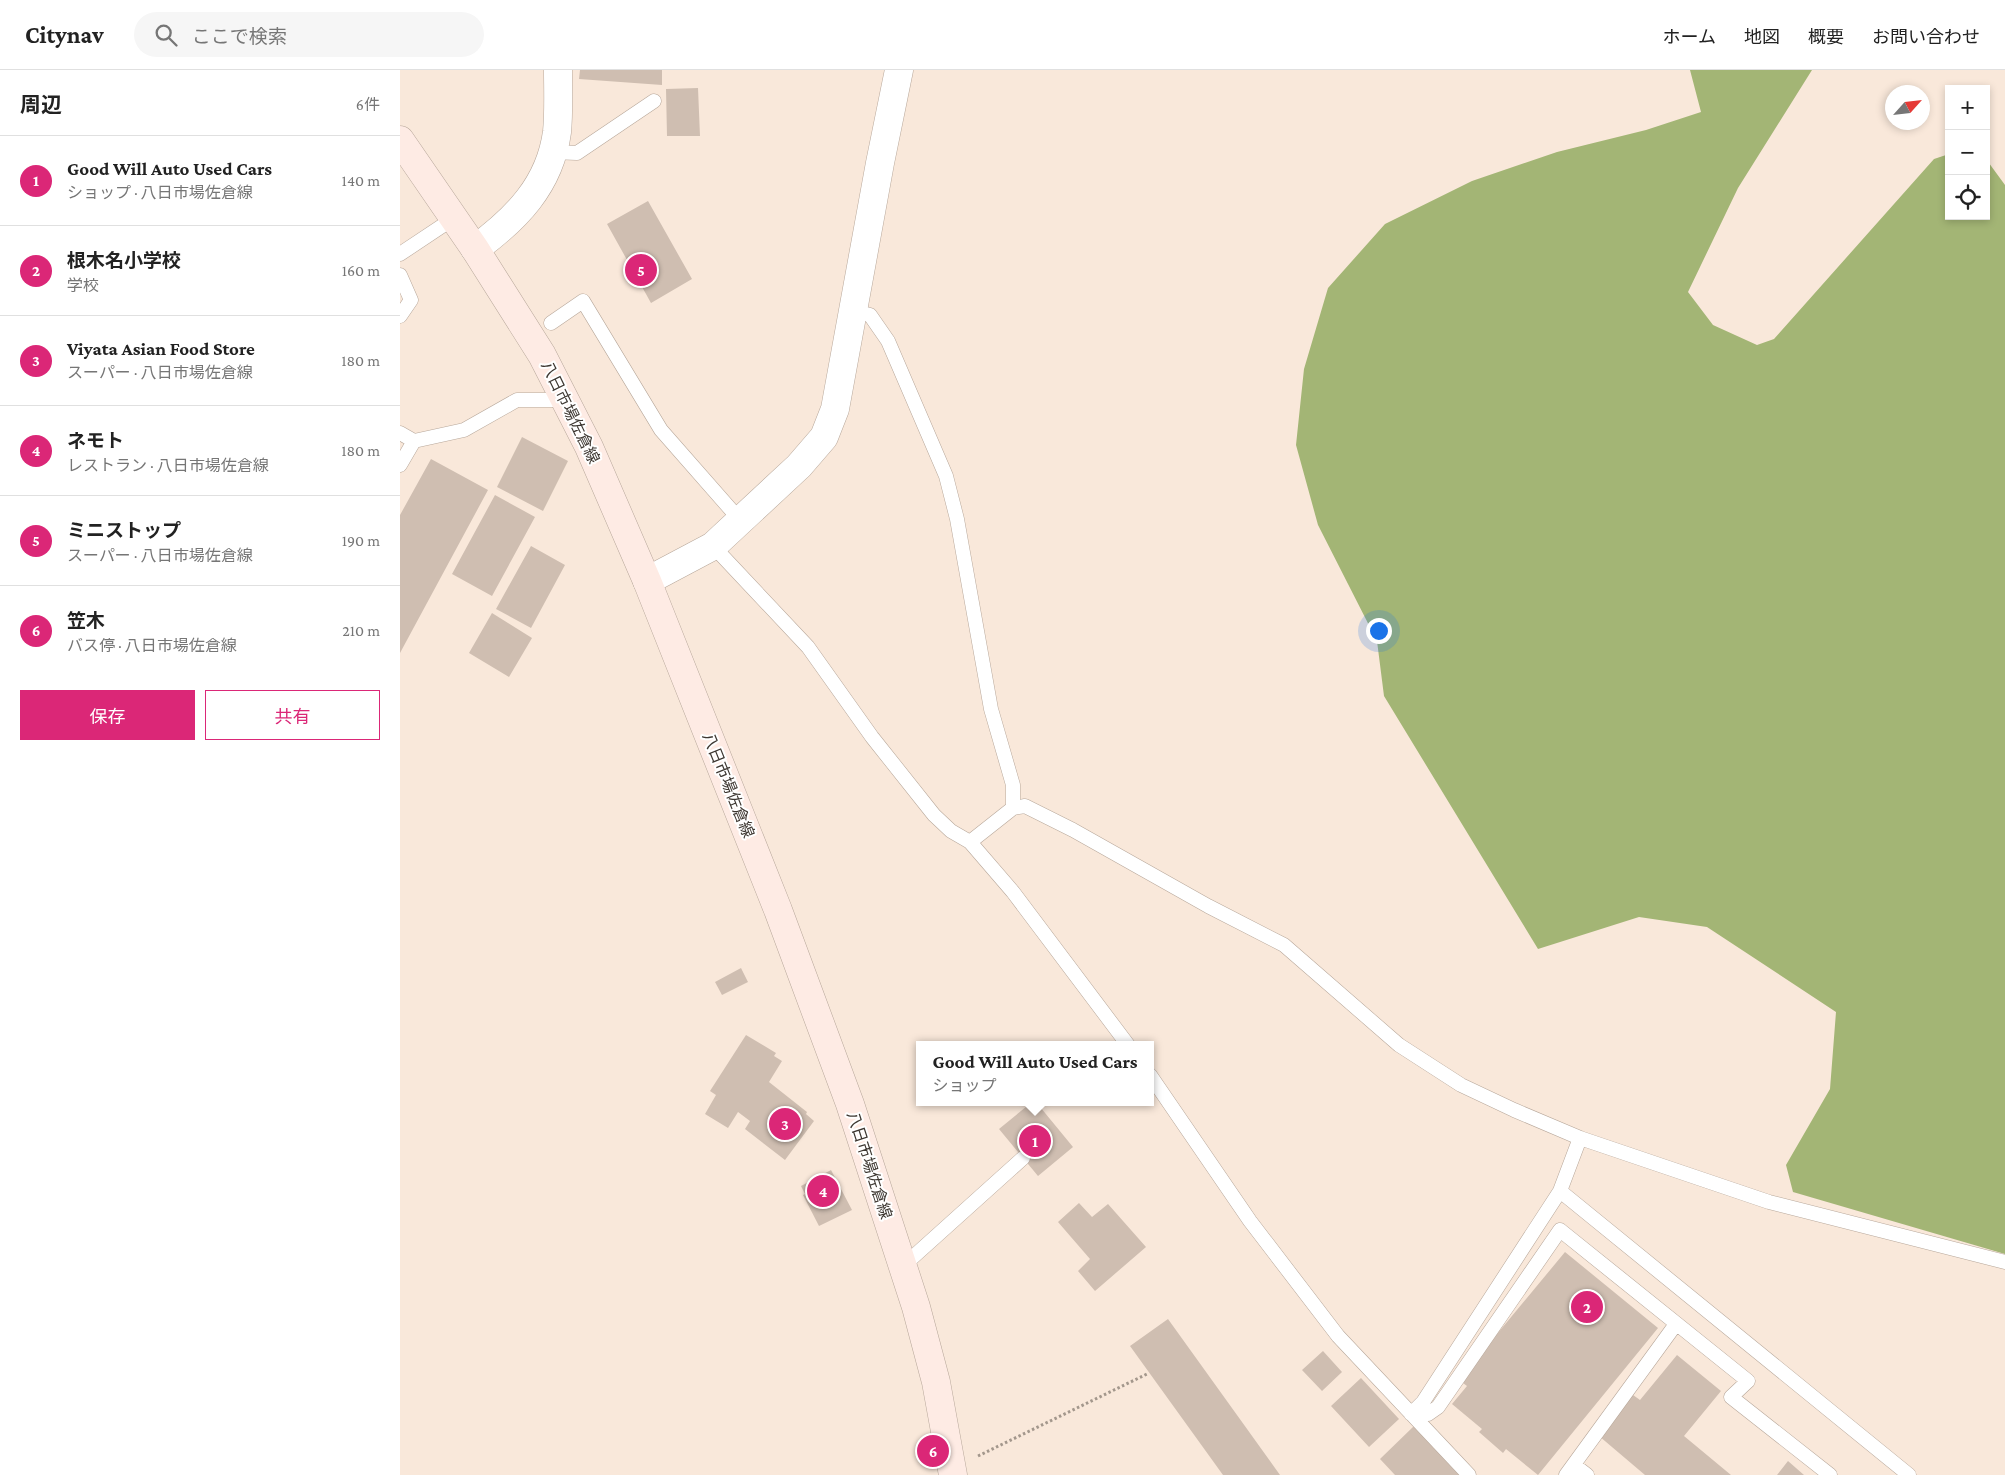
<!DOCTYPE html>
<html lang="ja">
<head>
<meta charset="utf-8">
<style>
  :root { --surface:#fff; --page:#f6f6f6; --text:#222; --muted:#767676; --line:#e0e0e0; --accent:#db2777 }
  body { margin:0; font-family:"Crimson Pro","Noto Sans JP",serif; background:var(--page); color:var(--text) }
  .controls { position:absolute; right:15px; top:15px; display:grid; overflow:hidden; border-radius:0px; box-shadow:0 2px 8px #0003 }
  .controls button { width:45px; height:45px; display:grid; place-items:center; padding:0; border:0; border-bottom:1px solid var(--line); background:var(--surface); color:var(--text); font:25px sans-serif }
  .compass { position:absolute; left:1485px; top:15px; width:45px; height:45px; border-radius:50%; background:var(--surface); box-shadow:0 2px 8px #0003; rotate:63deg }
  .you { position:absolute; left:978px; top:560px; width:18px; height:18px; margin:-12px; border:4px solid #fff; border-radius:50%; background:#1a73e8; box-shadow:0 0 0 8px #1a73e833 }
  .badge { display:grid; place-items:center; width:32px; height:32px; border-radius:50%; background:var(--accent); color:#fff; font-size:16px; font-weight:700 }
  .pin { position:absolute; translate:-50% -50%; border:2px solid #fff; box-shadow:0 1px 5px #0006 }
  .popup { position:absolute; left:516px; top:971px; width:238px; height:65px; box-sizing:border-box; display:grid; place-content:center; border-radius:0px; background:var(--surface); filter:drop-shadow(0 1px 4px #0005); font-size:16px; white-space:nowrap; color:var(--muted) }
  .popup b { font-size:19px; color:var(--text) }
  .popup::after { content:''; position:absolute; left:50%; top:100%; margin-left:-10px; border:10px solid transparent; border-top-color:var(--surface) }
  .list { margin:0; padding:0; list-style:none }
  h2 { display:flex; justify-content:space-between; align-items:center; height:65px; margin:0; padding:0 20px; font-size:21px }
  h2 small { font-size:16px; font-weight:400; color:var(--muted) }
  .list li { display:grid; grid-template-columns:32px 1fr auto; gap:15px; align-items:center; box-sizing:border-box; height:90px; padding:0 20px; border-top:1px solid var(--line) }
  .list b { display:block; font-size:19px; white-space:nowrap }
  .list p { margin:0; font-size:16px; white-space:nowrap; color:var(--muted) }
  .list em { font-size:16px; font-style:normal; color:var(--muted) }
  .actions { display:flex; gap:10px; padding:15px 20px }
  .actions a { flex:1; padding:11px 0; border:1px solid var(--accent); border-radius:0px; text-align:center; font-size:18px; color:var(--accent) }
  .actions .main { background:var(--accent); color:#fff }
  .icon { flex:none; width:28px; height:28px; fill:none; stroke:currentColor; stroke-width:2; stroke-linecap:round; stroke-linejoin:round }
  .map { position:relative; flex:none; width:1605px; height:1405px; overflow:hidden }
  header { display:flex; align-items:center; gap:30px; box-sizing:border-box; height:70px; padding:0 25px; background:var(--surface); border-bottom:1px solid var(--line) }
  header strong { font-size:24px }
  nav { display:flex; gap:28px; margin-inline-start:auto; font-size:18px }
  .search { width:350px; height:45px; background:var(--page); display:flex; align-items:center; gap:12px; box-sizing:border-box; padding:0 18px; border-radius:28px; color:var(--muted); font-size:19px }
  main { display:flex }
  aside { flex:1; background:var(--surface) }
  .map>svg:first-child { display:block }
  .forest { fill:#a3b575 }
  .building { fill:#cfbeb1 }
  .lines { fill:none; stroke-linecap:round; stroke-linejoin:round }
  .service-casing { stroke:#b7a79a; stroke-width:15 }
  .minor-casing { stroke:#b7a79a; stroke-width:29 }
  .secondary-casing { stroke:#b7a79a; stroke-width:29 }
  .path { stroke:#a3978c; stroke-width:3; stroke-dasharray:2.5 2.5; stroke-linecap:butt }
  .service { stroke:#fff; stroke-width:14 }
  .minor { stroke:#fff; stroke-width:28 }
  .secondary { stroke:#feebe4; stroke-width:28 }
  .labels { text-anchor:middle; stroke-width:4; stroke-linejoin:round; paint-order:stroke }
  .street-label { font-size:16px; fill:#3d3731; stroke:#fff }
</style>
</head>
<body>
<header>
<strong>Citynav</strong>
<div class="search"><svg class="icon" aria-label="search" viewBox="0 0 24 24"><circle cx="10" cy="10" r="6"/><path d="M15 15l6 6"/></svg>ここで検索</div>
<nav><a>ホーム</a><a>地図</a><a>概要</a><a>お問い合わせ</a></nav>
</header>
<main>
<aside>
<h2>周辺<small>6件</small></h2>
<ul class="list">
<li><span class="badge">1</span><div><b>Good Will Auto Used Cars</b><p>ショップ · 八日市場佐倉線</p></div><em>140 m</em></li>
<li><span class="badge">2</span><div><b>根木名小学校</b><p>学校</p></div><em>160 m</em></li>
<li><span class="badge">3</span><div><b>Viyata Asian Food Store</b><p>スーパー · 八日市場佐倉線</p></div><em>180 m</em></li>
<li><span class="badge">4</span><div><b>ネモト</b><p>レストラン · 八日市場佐倉線</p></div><em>180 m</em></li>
<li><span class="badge">5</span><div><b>ミニストップ</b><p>スーパー · 八日市場佐倉線</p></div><em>190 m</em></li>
<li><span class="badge">6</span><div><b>笠木</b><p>バス停 · 八日市場佐倉線</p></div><em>210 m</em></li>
</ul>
<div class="actions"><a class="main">保存</a><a>共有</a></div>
</aside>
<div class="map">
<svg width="1605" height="1405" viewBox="0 0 1605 1405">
  <rect width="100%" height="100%" fill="#f9e8da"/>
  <path class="forest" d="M1290,0H1412L1338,118L1288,222L1313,255L1357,275L1374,269L1534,89L1549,84V146H1586V89L1605,115V1184L1393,1122L1386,1095L1430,1019L1436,942L1307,857L1239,847L1138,879L984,626L977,571L918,455L896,375L904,299L928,218L985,154L1072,111L1157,82L1246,60L1301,42Z"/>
  <path class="building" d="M180,0H262V15L179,9Z
    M298,18L300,66H267L266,19Z
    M248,131L292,209L251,233L207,154Z
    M122,367L168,391L143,441L97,417Z
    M31,389L88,420L0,583V445Z
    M95,425L135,447L92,526L52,504Z
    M131,476L165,495L131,558L96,539Z
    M92,543L132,568L109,607L69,583Z
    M341,898L348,912L322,925L315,912Z
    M346,965L376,983L374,986L382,991L369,1012L407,1042L406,1044L414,1051L385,1090L345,1059L350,1051L338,1042L328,1058L305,1044L316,1025L310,1021Z
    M632,1032H636L673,1077L638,1106L599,1059Z
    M431,1100L452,1140L419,1156L403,1125L405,1124L401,1116Z
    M679,1133L692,1147L708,1134L746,1177L695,1221L678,1201L690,1189L658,1152Z
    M1165,1182L1258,1258L1138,1405L1106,1379L1103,1383L1079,1362L1082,1359L1052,1334L1067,1316L1059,1310Z
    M768,1249L880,1405H823L730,1276Z
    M923,1281L942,1302L922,1321L902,1300Z
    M1277,1285L1321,1321L1284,1366L1331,1405H1245L1199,1366L1233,1325L1240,1330Z
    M961,1308L999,1349L969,1377L931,1336Z
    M1014,1356L1060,1405H995L980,1389Z
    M1388,1391L1404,1405H1377Z"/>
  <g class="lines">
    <defs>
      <path id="service" d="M152,82L177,83L254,31
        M0,184L54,148
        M0,205L11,230L0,246
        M454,241L470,245L488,271L546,406L557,449L591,639L613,715V738
        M151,253L183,231L261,360L340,450
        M0,363L14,371L0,395
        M14,371L64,360L117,330H167
        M313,476L408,577L472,667L534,745L551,761L570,772L613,822L728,975
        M570,772L613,738L625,736L673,760L808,836L884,875L999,975L1061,1015L1114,1040L1180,1068L1369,1132L1605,1192
        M750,1005L850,1151L938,1266L1069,1405
        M1160,1121L1509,1405
        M503,1196L623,1088
        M1011,1344H1028L1038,1337L1160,1160L1348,1311L1331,1327L1430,1405
        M1011,1344L1023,1332L1160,1121L1180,1068
        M1174,1395L1187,1405
        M1166,1405L1276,1254"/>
      <path id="minor" d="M75,179C116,149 150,115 157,62C159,42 158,20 158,0
        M247,511L313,476L399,396L424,367L435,339L480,93L499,0"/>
      <path id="secondary" d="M0,70L75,179L142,285L189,377L247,511L378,840L450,1034L516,1237L536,1312L553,1405"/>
    </defs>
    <use href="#service" class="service-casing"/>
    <use href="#minor" class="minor-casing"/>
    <use href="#secondary" class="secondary-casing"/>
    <path class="path" d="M578,1386L747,1304"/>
    <use href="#service" class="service"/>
    <use href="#minor" class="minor"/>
    <use href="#secondary" class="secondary"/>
  </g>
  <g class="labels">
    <g class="street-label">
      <text transform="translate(171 342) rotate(64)" y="6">八日市場佐倉線</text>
      <text transform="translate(329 715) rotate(68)" y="6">八日市場佐倉線</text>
      <text transform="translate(470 1095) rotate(72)" y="6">八日市場佐倉線</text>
    </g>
  </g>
</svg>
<div class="controls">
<button>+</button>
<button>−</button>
<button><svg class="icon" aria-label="locate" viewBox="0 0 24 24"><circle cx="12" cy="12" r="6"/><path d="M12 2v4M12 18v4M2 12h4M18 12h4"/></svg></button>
</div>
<svg class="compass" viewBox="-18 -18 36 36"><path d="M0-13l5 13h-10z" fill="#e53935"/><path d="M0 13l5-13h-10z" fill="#767676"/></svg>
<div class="you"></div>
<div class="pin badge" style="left:635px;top:1071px">1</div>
<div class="popup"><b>Good Will Auto Used Cars</b>ショップ</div>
<div class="pin badge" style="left:1187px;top:1237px">2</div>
<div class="pin badge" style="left:385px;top:1054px">3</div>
<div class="pin badge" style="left:423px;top:1121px">4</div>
<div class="pin badge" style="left:241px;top:200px">5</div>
<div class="pin badge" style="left:533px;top:1381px">6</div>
</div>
</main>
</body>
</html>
